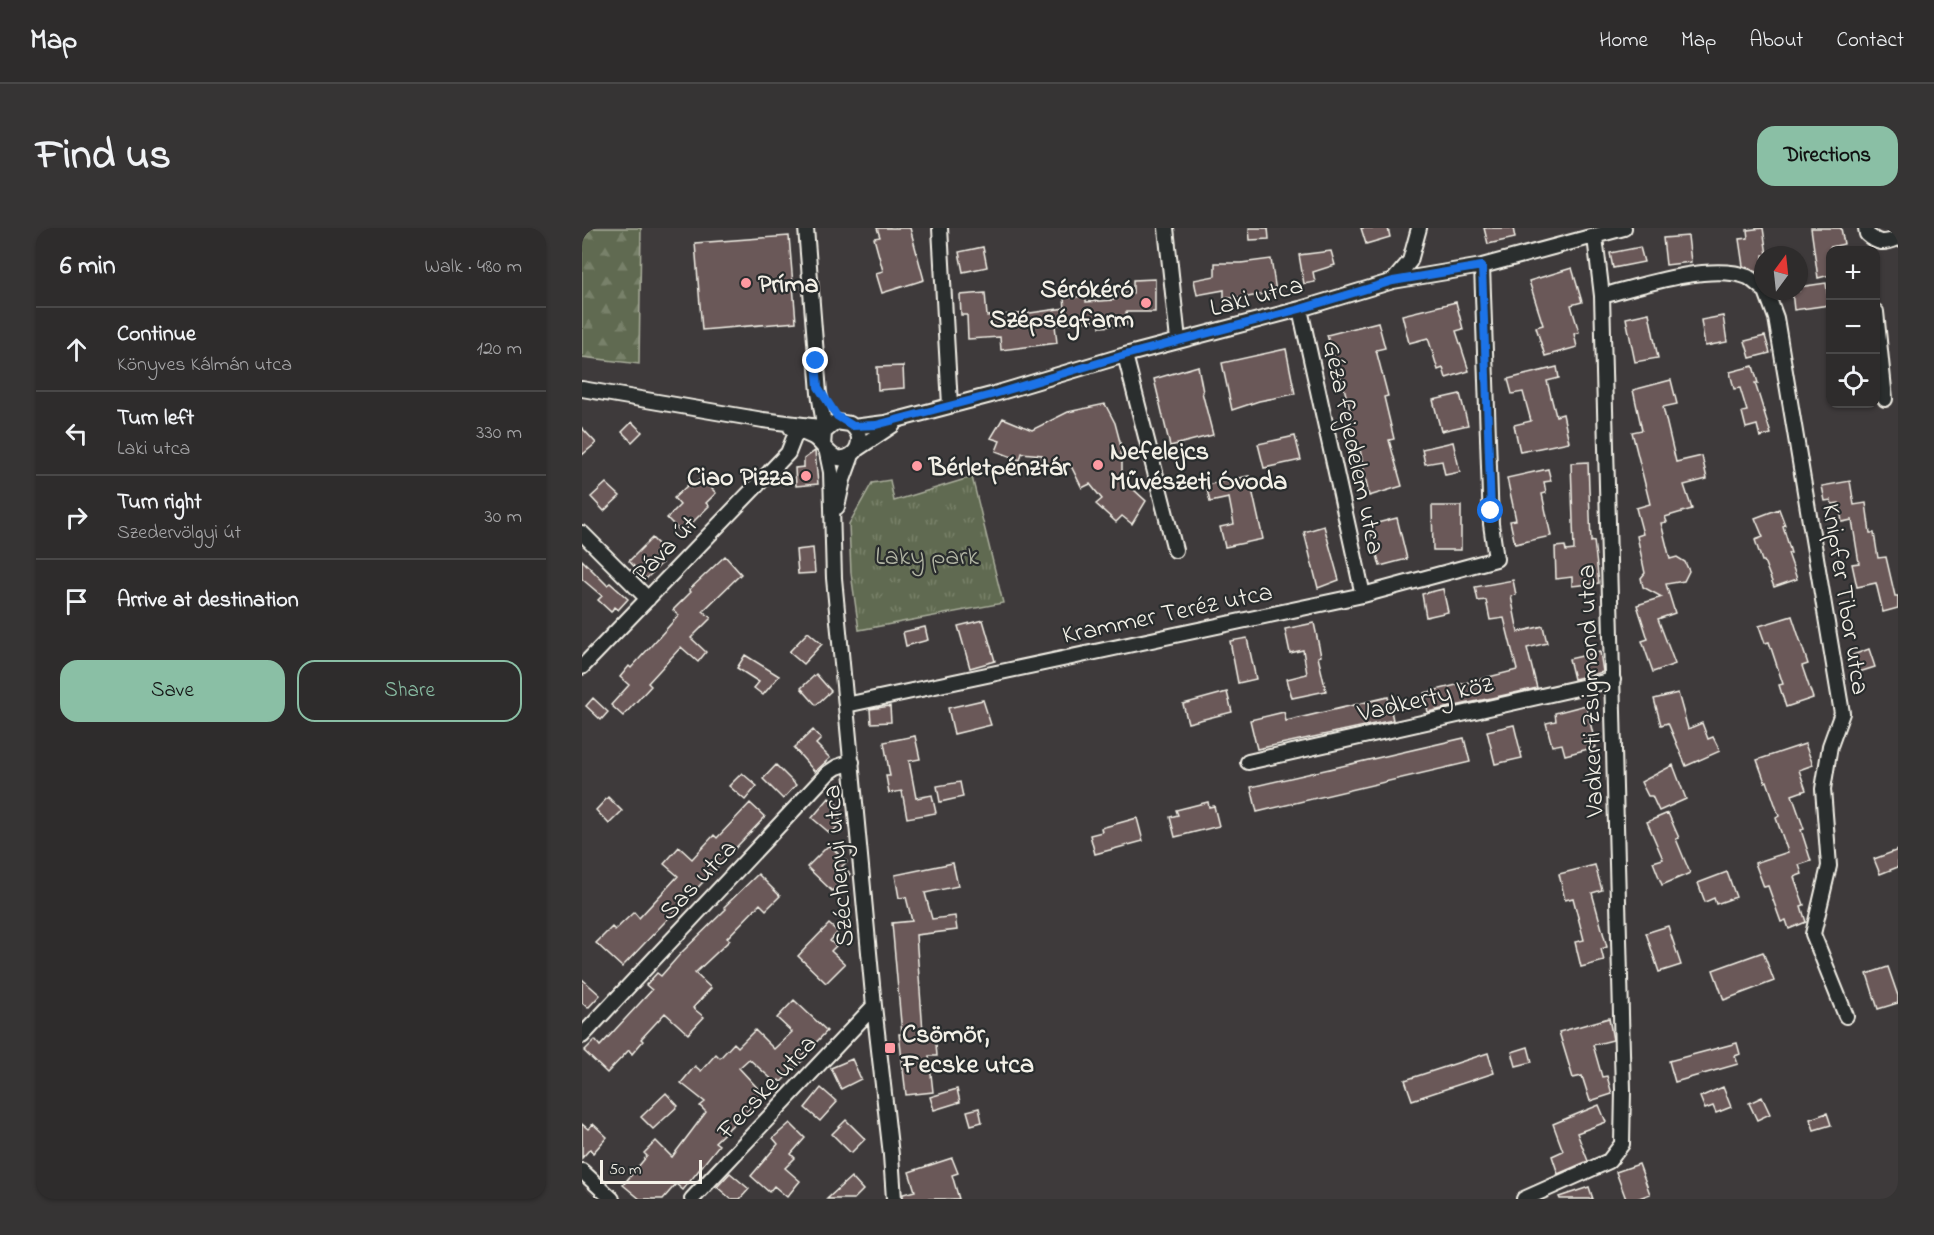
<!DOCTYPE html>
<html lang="en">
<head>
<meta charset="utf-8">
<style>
  :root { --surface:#2e2c2c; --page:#363434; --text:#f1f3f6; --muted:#a7a7a9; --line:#494848; --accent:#8abfa5 }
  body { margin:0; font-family:"Indie Flower",sans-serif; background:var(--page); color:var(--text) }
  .controls { position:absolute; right:18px; top:18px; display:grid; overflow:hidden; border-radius:12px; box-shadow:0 2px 4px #0004 }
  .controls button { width:54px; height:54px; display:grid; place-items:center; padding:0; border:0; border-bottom:2px solid var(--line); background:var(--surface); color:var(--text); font:30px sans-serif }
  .compass { position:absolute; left:1172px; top:18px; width:54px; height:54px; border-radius:50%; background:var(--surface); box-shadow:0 2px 4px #0004; rotate:15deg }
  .scale { position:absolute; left:18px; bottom:15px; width:102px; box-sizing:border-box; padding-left:6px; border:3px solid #f4f1e8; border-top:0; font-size:16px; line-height:21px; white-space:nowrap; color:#f4f1e8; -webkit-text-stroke:4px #2a2d2e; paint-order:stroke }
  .stop { position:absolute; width:18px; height:18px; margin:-14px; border:4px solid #1a73e8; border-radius:50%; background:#fff }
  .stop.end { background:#1a73e8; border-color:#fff; box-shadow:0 2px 6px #0008 }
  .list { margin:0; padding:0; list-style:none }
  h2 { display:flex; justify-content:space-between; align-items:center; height:78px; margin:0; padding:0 24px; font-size:26px }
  h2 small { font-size:20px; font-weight:400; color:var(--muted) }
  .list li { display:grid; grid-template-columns:39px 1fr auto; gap:18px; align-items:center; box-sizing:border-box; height:84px; padding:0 24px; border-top:2px solid var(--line) }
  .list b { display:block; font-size:22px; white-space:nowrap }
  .list p { margin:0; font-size:20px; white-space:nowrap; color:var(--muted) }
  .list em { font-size:20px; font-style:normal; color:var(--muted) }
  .actions { display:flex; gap:12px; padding:18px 24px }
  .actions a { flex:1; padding:14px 0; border:2px solid var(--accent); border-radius:18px; text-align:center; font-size:21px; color:var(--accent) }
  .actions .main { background:var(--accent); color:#111 }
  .icon { flex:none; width:33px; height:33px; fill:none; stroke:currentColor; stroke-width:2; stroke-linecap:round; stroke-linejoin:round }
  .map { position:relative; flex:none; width:1316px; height:971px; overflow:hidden; border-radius:18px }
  header { display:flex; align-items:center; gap:36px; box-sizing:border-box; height:84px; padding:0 30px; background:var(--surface); border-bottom:2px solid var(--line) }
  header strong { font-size:28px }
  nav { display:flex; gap:33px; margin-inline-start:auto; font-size:21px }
  .intro { display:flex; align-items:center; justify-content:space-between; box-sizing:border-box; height:144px; padding:0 36px }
  h1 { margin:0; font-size:42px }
  .button { padding:15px 27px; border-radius:18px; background:var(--accent); color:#111; font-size:21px; font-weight:700 }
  main { display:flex; gap:36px; padding:0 36px }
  aside { flex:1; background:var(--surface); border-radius:18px; box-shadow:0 2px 4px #0004 }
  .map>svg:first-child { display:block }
  .forest { fill:url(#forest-firs); stroke:#aaae9c; stroke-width:1.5 }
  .park { fill:url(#park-tufts); stroke:#aaae9c; stroke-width:1.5 }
  .building { fill:#6b5858; stroke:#f4f1e8; stroke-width:1.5 }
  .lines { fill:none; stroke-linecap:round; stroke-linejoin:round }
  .street-casing { stroke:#f4f1e8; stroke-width:18 }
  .street { stroke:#2a2d2e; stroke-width:14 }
  .route { stroke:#1a73e8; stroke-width:8 }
  .poi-dot { fill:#ff9aa2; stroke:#2a2d2e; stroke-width:2 }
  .labels { text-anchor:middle; stroke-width:4.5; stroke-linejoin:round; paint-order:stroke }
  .poi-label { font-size:26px; font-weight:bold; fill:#f4f1e8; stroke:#2a2d2e; text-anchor:start }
  .street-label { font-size:26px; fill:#f4f1e8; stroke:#2a2d2e }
  .park-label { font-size:26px; fill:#b2b5a4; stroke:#2a2d2e }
</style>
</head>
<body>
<header>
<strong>Map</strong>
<nav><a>Home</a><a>Map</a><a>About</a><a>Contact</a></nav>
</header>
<div class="intro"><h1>Find us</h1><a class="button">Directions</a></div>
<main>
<aside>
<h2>6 min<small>Walk · 480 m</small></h2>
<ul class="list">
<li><svg class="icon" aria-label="ahead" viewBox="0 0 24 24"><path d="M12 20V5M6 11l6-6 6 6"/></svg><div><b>Continue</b><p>Könyves Kálmán utca</p></div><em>120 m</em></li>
<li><svg class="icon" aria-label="left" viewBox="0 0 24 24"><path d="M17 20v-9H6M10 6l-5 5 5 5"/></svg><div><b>Turn left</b><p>Laki utca</p></div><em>330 m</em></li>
<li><svg class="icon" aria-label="right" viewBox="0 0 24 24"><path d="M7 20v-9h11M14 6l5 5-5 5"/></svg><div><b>Turn right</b><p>Szedervölgyi út</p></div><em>30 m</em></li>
<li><svg class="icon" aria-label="arrive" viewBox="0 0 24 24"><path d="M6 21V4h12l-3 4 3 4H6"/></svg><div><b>Arrive at destination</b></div></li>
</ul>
<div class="actions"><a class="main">Save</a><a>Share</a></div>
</aside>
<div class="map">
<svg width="1316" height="971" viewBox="0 0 1316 971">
  <defs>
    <pattern id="forest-firs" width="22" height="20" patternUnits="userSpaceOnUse" patternTransform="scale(1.5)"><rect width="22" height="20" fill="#616b51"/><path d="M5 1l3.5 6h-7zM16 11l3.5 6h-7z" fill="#78816a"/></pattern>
    <pattern id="park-tufts" width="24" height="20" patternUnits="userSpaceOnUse" patternTransform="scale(1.5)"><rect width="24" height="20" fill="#616b51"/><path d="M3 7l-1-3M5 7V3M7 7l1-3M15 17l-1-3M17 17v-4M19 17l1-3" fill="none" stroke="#78816a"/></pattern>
  </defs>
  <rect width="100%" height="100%" fill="#3e3a3b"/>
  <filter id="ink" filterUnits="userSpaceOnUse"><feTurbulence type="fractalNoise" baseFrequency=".0167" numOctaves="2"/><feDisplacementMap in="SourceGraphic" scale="12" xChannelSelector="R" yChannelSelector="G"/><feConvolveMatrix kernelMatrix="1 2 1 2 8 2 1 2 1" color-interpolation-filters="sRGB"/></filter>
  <g filter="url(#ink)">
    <path class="forest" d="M0,0H59L57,136L0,129Z"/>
    <path class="park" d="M390,249L421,375L277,402L269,345L267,296L290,255L308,252L312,273Z"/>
    <path class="building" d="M295,0H328L342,52L300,65L294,45L301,43L292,10L298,9Z
      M667,0H686L687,11L668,12Z
      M779,0H806L808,9L784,16Z
      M902,0H931L933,10L906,16Z
      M1181,0L1185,27H1181V43L1175,44L1161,38L1157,11L1166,10L1165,2Z
      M1229,0H1259L1262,16L1248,19V47L1236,50Z
      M207,8L214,94L120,102L113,15Z
      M1106,8L1109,34L1084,37L1081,10Z
      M401,19L405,39L381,44L377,24Z
      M1058,19L1062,34L1031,40L1028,25Z
      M749,23L753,37L731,44L733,54L722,56L717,27Z
      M689,31L694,64L660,70H642V62L615,67L612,52L633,48V35H659Z
      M990,40L1000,74L989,77L997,104L992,106L995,119L963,128L954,99L961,97L947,53Z
      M573,51V84H544L545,97L518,99L517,92L473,97L475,115L419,122L418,109L386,111L385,87H379L378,67L403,65L405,88L448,85L483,80L482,70L504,68V74L532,72V66L551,65V52Z
      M1244,55L1247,77L1212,82L1210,63H1217V59Z
      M874,74L881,101L874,103L887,143L864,150L861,140L856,142L846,110L827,115L820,87Z
      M1067,85L1076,130L1053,134L1044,90Z
      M1141,88L1145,114L1123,118L1119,92Z
      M796,94L803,120L794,122L806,168L802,169L812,211L807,212L820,258L787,268L778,221L772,222L765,195L771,193L755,134H753L745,107Z
      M1183,108L1188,125L1168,130L1163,113Z
      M704,121L713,166L677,173L650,182L640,135Z
      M321,138L322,160L296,162L295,139Z
      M616,138L621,164H620L631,207L588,218L572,151Z
      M1171,138L1176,155H1173L1189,206L1178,209L1175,197L1164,200L1160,184L1165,183L1158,160L1152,161L1148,144Z
      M975,139L977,150L965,153L974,188L981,186L987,214L938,224L932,197L949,193L941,164L930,166L926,151Z
      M1089,152L1095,176L1081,179L1094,234L1120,228L1125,251L1102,257L1110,281L1083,289L1085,294L1079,295L1088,331L1095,329L1103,334L1107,343L1102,353L1084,356L1093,385L1076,391L1093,436L1071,444L1060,413L1066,411L1055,377L1080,369L1061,359L1059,350L1063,345L1055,308L1061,306L1054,280L1068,276L1050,204L1060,202L1051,162Z
      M878,166L886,197L859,203L851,172Z
      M523,176L533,195L538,214L540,233V251L564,273L550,296L540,288L534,294L514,276L520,271L508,256L500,260L488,236L460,235V227L440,225L438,232L414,223L418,213L409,210L421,190L450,202L486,184Z
      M50,194L60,204L50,214L40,204Z
      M0,200L14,215L0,227Z
      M713,208L719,232L682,240L676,216Z
      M871,214L878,244L863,247L860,233L843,236L840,221Z
      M233,223L236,256L214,258L213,240L222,239V231Z
      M1006,234L1009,314L1012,313L1017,355L990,358V349L974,351L973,319L983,318L984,323L992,322L989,235Z
      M966,241L969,253L962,254L964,265L960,266L969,308L933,316L928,293L934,292L925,250Z
      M667,248L681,311L643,319L638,299L652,296L647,270L628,274L624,257Z
      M119,250L134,265L124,275L127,278L100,305L85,290L98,277L92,270L106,257L109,260Z
      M1268,253L1272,277L1284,275L1288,305H1292L1296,330L1304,329L1313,368H1316V380L1301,384L1294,355L1275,359L1270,336L1277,335L1270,292L1260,294L1257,275L1250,276L1249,272L1243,273L1240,258Z
      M24,255L38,268L22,283L9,269Z
      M850,278H879V322H851Z
      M1197,281L1203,297L1201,298L1209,325H1206L1215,351L1192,359L1182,333H1180L1173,312L1181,309L1173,290Z
      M815,290L825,331L798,338L787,297Z
      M742,298L757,352L736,360L722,304Z
      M70,310L79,319L72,326L80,335L64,351L47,333Z
      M231,320L233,345L216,346L214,322Z
      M143,328L159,346L121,383L129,390L109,410L124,424L116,434L99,419L66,455L69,458L41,488L29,477L47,457L38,449L47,438L49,440L97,387L91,382L109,364L107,362Z
      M0,332L25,357L28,355L46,371L36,382L32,379L29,384L16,372L20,368L0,351Z
      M931,352L934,367L929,368L936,404L961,398L965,415L945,420L955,460L846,484L842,465L935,442L922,390L908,392L904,372L896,373L893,359Z
      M861,361L866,384L844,389L840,366Z
      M1210,388L1226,436L1220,438L1231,470L1204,479L1197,457L1201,456L1187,414L1183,415L1177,398Z
      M401,392L413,433L388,440L376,398Z
      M732,395L739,428L736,429L744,463L710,470L705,451L725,446L721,422L708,425L703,401Z
      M343,399L346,412L324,418L321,404Z
      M226,404L240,416L221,436L207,424Z
      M665,410L674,451L656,455L648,413Z
      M1287,421L1293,439L1277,444L1271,427Z
      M1018,424L1021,444L992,451L987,431Z
      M163,427L197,448L181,467L172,460L177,454L155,440Z
      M234,446L249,463L234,477L219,460Z
      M645,464L650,484L606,495L601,476Z
      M1096,465L1106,501L1120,495L1126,511L1131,509L1138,523L1104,538L1086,495L1079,497L1072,471Z
      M806,469L811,492L675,521L668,492L702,484L704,493Z
      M11,470L26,484L19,492L4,478Z
      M401,472L409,497L372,506L366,480Z
      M1004,477L1014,519L983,527L980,516L970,518L964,495L974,493L973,485Z
      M308,478L309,494L289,495L288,481Z
      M932,497L940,530L913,536L905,503Z
      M231,502L239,511L234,516L248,530L233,544L212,520Z
      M333,508L338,531L327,533L334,570L350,567L354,585L325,590L320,563L307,565L304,548H308L302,514Z
      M882,510L888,534L675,584L669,559Z
      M1223,516L1231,537L1217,542L1224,562L1210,567L1222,601L1219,602L1229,633L1217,637L1220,646L1212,649L1222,677L1219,678L1224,694L1207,701L1204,692L1199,694L1186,658L1182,659L1173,635L1206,624L1194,590L1197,588L1185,553L1183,554L1175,532Z
      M194,537L214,557L201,571L181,551Z
      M1091,537L1104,571L1077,583L1070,568H1066L1059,554Z
      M160,545L175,558L163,572L147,558Z
      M378,554L381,569L358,574L355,558Z
      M26,569L40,583L27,596L14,582Z
      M247,570L260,581L255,588L260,593L249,606L230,590Z
      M626,574L627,579L632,578L637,598L593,609L588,589L596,587L594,582Z
      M168,575L183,589L40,739L14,715L30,699L33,702L52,684L57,690L96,648L82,636L97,619L110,631L132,607L135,610Z
      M1086,585L1097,610L1094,611L1108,645L1080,657L1071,634L1081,631L1065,594Z
      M555,590L561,613L513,626L508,607L520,604L519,600Z
      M247,617L265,634L260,638L268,646L250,663L225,639Z
      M1316,622V639L1298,646L1292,631Z
      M371,635L376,658L343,665L350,691L373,688L375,702L334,707L341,804L353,803L355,828H347L351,864L324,867L317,806H320L310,695L330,693L324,669L317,670L313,647Z
      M1013,637L1020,662L1010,665L1025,719L1019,721L1022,733L999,739L993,714L1002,712L991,670L983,672L977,646Z
      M1145,644L1154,669L1134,676L1132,670L1123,674L1116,655Z
      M176,646L198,668L184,682L178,676L145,710L148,712L113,745L129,760L111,780L122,789L106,806L83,785L59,811L61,813L50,826L47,822L25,845L2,823L13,812L18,818L70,762L64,757L75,745L79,748L100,724L144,681L142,679Z
      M247,696L256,704L248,713L254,718L249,723L263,736L244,755L216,728Z
      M1086,698L1099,737L1077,744L1064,705Z
      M1181,724L1192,753L1142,772L1131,742Z
      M1306,739L1316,768V775L1296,781L1285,746Z
      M0,751L18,767L6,780L0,775Z
      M212,772L245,803L221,828L223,830L199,854L197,852L194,855L167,831L157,840L182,867L133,914L137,917L101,962L94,956L81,971H58L41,957L65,928L62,925L74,913L90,929L124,884L118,878L123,874L99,855L113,838L119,843L134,826L138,830L152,815L156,819L173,802L192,821L210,804L195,790Z
      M1027,790L1031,812L1011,817L1020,849L1025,848L1030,866L1008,873L1000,848L991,850L977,804Z
      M1155,815L1158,826L1153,828L1156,836L1093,854L1087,833Z
      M946,819L950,834L934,838L930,824Z
      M906,825L912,845L830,872L823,852Z
      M270,831L279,851L259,861L249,840Z
      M1141,859L1149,879L1134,885L1131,878L1123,881L1118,869Z
      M239,860L255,874L238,893L223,880Z
      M375,861L378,874L352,882L348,869Z
      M84,865L96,878L71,901L59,889Z
      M1180,869L1188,886L1175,892L1167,875Z
      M1017,877L1024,894L995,905L1006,933L976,946L970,928L981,923L971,896Z
      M397,880L400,894L389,897L385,883Z
      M1245,885L1249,897L1232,902L1228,891Z
      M264,892L283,911L269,925L250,906Z
      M208,895L223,910L209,926L213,930L203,940L218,953L205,969L192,958L187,964L169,948L196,916L191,910Z
      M0,896L6,901L11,896L25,909L11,925L8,921L0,930Z
      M370,930L376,945L370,947L377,971H321V966L333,963L327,944Z
      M1057,936L1068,966L1055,971H1044L1034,944Z
      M148,945L167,961L158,971H149L135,959Z
      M269,949L281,962L272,971H245Z
      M1007,959L1011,971H978L977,969Z"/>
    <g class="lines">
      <defs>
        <path id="street" d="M224,0L237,165L241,190L245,200
          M358,0L368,177
          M584,0L596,112
          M1284,0L1285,6C1296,16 1302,16 1316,10
          M811,53L828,33L837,0
          M1184,63L1194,90L1260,485L1248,518L1241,561L1247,638L1231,706L1264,788
          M1020,68C1057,58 1129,34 1166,49C1171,52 1176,57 1181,61
          M718,81L781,367
          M1294,84L1303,171
          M543,127L593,322
          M0,161L181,192L245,200
          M271,199L303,195L409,167L543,127L718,81L811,53L900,38L1042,0
          M209,200C216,203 224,205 231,209C243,216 251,239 269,227C274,224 277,218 277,211C277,205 273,200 268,196L254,194L242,204L241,218
          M275,221L311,197
          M245,225L249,244L252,350L292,778L309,927L312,971
          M255,279L261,252L270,227
          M0,305L66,371
          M0,439L206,225L215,202
          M264,477L781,367L914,331L909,296L900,38
          M666,534L1031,452
          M0,808L246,545L255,539L270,534
          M0,943L30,971
          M110,971L292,778
          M942,971L1027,933L1040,916L1041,862L1020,68L1013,9"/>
      </defs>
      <use href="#street" class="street-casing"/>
      <use href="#street" class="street"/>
    </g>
  </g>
  <g class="lines" filter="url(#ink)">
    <path class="route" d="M234,133L236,159L255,188L271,198L294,197L409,167L543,127L718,81L811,53L900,38L909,283"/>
  </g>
  <g class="poi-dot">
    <circle cx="164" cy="55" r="6"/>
    <circle cx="564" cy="75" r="6"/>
    <circle cx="516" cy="237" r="6"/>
    <circle cx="335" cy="238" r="6"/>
    <circle cx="224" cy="248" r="6"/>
    <rect x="302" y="814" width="12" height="12" rx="3"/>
  </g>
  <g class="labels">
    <g class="poi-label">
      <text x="176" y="64">Príma</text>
      <text x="552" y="69" text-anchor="end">Sérókéró<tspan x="552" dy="30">Szépségfarm</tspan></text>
      <text x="528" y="231">Nefelejcs<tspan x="528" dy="30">Művészeti Óvoda</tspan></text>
      <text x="347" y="247">Bérletpénztár</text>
      <text x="212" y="257" text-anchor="end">Ciao Pizza</text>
      <text x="320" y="814">Csömör,<tspan x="320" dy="30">Fecske utca</tspan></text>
    </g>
    <g class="street-label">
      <text transform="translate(674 67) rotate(-15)" y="9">Laki utca</text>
      <text transform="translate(773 219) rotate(78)" y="9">Géza fejedelem utca</text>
      <text transform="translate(82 320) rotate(-46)" y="9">Páva út</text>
      <text transform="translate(1265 371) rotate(81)" y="9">Knipfer Tibor utca</text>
      <text transform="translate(585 384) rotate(-12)" y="9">Krammer Teréz utca</text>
      <text transform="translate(1007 463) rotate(-92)" y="9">Vadkerti Zsigmond utca</text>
      <text transform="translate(843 469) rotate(-13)" y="9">Vadkerty köz</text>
      <text transform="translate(255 638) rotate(-95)" y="9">Széchenyi utca</text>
      <text transform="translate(115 651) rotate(-47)" y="9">Sas utca</text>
      <text transform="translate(184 858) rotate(-47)" y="9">Fecske utca</text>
    </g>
    <g class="park-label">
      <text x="345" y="336">Laky park</text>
    </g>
  </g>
</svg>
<div class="controls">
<button>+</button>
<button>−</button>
<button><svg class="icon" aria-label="locate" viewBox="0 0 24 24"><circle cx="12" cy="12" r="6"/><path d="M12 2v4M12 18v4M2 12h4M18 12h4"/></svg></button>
</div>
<svg class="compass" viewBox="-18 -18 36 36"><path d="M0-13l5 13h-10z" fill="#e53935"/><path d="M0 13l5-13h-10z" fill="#a7a7a9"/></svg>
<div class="scale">50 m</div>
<div class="stop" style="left:909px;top:283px"></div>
<div class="stop end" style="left:234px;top:133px"></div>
</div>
</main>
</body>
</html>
